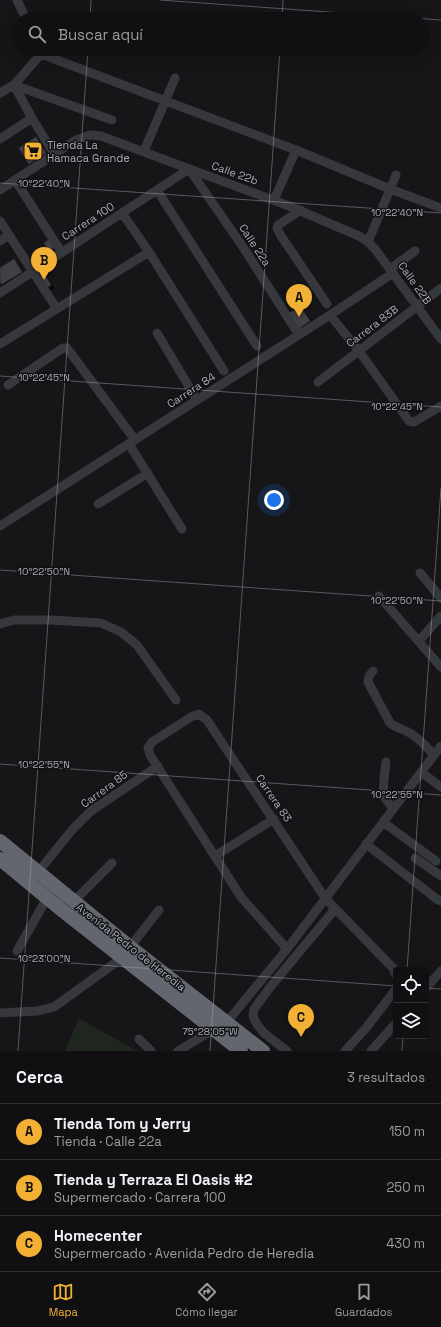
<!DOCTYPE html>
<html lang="es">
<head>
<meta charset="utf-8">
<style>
  :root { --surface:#101012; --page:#19191b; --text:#f1f3f6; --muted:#9c9d9f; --line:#303032; --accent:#f2b134 }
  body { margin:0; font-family:"Space Grotesk",sans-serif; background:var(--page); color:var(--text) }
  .controls { position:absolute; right:12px; bottom:12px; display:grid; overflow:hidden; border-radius:4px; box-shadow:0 4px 16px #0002 }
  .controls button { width:36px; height:36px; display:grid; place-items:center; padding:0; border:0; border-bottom:1px solid var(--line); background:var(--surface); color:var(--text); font:20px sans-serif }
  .you { position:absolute; left:274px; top:500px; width:14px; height:14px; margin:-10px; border:3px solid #fff; border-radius:50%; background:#1a73e8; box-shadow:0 0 0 6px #1a73e833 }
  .badge { display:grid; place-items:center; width:26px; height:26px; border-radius:50%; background:var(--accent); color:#111; font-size:13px; font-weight:700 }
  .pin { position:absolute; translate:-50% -33px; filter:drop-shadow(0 1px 2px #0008) }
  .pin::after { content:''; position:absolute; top:21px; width:14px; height:12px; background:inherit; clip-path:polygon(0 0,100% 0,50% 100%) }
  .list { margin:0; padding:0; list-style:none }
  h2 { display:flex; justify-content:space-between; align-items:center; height:52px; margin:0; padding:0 16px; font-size:17px }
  h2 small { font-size:13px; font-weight:400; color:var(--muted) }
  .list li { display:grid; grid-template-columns:26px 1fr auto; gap:12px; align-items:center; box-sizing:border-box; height:56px; padding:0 16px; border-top:1px solid var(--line) }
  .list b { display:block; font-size:15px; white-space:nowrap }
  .list p { margin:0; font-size:13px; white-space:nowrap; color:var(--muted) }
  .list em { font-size:13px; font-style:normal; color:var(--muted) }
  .icon { flex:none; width:22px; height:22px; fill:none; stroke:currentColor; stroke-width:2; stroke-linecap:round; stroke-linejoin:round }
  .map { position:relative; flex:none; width:441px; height:1051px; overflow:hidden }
  .search { position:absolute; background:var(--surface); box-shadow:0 4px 16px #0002; left:12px; right:12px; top:12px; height:44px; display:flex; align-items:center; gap:10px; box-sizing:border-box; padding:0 14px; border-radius:22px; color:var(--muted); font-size:15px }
  .sheet { height:220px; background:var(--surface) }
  nav { display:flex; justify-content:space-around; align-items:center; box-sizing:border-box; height:56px; border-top:1px solid var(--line); background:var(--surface); font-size:11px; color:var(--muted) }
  nav a { display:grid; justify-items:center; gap:2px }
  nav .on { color:var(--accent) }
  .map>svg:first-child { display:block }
  .green { fill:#1e261f }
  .building { fill:#404145; stroke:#303034; filter:url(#shadow) }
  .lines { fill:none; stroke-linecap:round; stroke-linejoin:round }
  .minor { stroke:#37383d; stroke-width:9 }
  .highway { stroke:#63666e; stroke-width:14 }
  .ticks { fill:none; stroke:#a8adb8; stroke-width:1; stroke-opacity:0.45 }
  .labels { text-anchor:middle; stroke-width:3; stroke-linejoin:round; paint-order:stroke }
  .poi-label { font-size:11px; fill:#a8adb8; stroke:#111113; text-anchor:start }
  .street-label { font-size:11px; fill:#a8adb8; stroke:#111113 }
  .ticks-label { font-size:10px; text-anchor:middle; fill:#a8adb8; stroke:#111113; stroke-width:3; stroke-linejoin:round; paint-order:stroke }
</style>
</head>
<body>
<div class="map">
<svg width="441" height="1051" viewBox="0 0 441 1051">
  <defs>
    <filter id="shadow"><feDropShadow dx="3" dy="3" stdDeviation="0" flood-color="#0009"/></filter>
  </defs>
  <rect width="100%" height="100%" fill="#161618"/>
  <path class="green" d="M79,1018L137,1051H65Z"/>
  <path class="building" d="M36,137L46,153L29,164L19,148Z
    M50,239L55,247L49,251L44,243Z
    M14,259L22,272L2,284L0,282V268Z
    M43,272L51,285L45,288L38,276Z
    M300,306L310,321L298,329L288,314Z"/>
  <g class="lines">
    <path class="minor" d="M17,0L26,19
      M39,49L41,54L296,150L390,189L441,208
      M14,85L112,120
      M14,85L32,118L54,154
      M0,93L14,85L41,54
      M0,139L32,118
      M144,151L175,78
      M15,180L62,253
      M0,190L76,140L90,135L101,136L289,206L359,236L368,242L375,249L441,339
      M157,190L257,346
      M274,200L296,150
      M301,210L278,225L277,228L281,236L327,304
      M122,213L149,252L224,371
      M0,221L57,309
      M0,241L9,235
      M368,242L396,175
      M390,269L415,251
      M0,293L189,169L243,247L299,335
      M330,315L359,351L409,421L414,422L441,406
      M157,333L197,400
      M0,344L149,252
      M318,382L441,288
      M8,385L63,348H67L135,440
      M129,444L182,529
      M98,504L148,473
      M0,526L330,315L393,273
      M420,573L441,598
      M379,596L441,667
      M0,624L14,620H51L101,623L121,632L137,645L176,700
      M419,641L441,616
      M373,671L369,676L368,682L390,723C396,728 403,729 410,733C419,739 427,747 434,755
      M386,762L384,779L383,795L393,809
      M421,772L441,787
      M383,822L436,861
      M366,844L438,900L441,901
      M215,856L274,819
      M415,858L441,876
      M38,872L72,830L91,811L158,766
      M74,901L112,863
      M130,947L159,910
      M287,949L241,897L150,755L148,748L152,742L191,717L199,714L207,720L325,898L393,968L396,975
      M17,951L47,898
      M426,988L441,971
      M0,1013L37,1011L54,1007L122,958
      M139,1039L151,1051
      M178,1051L226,1022L231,1017L287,949L441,746
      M287,1051L264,1033L256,1023L253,1016L254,1009L271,986L335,909
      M345,1051L366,1028L396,989
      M371,1051L396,1023"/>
    <path class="highway" d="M0,841L130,947L263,1051
      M0,859L63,911L241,1051"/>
  </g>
  <path class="ticks" d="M160,0L441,20M90,19L91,0M282,19L283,0M0,183L441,213M0,376L441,407M0,570L441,601M0,764L441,795M0,958L396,986M407,970L441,488M426,988L441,989M18,1051L88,49M210,1051L280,49M402,1051L403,1036"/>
  <defs>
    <symbol id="supermarket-square" viewBox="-11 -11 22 22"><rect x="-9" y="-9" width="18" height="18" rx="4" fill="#f2b134" stroke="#111113"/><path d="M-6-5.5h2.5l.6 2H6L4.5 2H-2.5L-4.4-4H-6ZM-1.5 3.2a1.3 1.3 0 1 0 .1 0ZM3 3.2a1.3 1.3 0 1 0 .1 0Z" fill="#111"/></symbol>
  </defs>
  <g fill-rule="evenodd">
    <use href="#supermarket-square" x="22" y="140" width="22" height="22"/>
  </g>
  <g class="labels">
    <g class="poi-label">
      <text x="47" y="149">Tienda La<tspan x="47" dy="13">Hamaca Grande</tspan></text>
    </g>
    <g class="street-label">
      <text transform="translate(235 173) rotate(20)" y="4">Calle 22b</text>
      <text transform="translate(88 221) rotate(-33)" y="4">Carrera 100</text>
      <text transform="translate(255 245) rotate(57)" y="4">Calle 22a</text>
      <text transform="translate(415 283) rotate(55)" y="4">Calle 22B</text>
      <text transform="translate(372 326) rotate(-37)" y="4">Carrera 83B</text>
      <text transform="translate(191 390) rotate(-33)" y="4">Carrera 84</text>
      <text transform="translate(104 789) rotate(-36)" y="4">Carrera 85</text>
      <text transform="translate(274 798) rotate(56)" y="4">Carrera 83</text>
      <text transform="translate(131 947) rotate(38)" y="4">Avenida Pedro de Heredia</text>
    </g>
  </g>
  <g class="ticks-label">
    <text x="44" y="187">10°22'40"N</text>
    <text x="397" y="216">10°22'40"N</text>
    <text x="44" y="381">10°22'45"N</text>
    <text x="397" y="410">10°22'45"N</text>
    <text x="44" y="575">10°22'50"N</text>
    <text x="397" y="604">10°22'50"N</text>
    <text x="44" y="768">10°22'55"N</text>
    <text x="397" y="798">10°22'55"N</text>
    <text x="44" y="962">10°23'00"N</text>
    <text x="210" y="1035">75°28'05"W</text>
  </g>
</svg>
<div class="controls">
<button><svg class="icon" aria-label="locate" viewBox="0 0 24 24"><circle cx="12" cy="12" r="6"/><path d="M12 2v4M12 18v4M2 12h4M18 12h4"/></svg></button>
<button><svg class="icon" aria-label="layers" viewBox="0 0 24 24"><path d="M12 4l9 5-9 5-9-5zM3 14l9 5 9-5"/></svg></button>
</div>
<div class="you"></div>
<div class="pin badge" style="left:299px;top:317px">A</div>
<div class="pin badge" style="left:44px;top:280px">B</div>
<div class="pin badge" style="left:301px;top:1037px">C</div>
<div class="search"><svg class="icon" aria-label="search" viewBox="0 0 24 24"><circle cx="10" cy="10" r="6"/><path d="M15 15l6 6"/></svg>Buscar aquí</div>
</div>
<section class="sheet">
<h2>Cerca<small>3 resultados</small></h2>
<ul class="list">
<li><span class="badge">A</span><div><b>Tienda Tom y Jerry</b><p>Tienda · Calle 22a</p></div><em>150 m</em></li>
<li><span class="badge">B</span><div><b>Tienda y Terraza El Oasis #2</b><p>Supermercado · Carrera 100</p></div><em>250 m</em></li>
<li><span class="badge">C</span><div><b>Homecenter</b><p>Supermercado · Avenida Pedro de Heredia</p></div><em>430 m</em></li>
</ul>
</section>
<nav>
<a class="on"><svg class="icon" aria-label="map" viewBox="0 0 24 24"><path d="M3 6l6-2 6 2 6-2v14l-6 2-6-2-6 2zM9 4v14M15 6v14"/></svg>Mapa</a>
<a><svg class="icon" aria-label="directions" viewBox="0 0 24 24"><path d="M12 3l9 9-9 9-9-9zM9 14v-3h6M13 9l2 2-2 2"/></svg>Cómo llegar</a>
<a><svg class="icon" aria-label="saved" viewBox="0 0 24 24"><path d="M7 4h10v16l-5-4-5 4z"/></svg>Guardados</a>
</nav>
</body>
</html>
